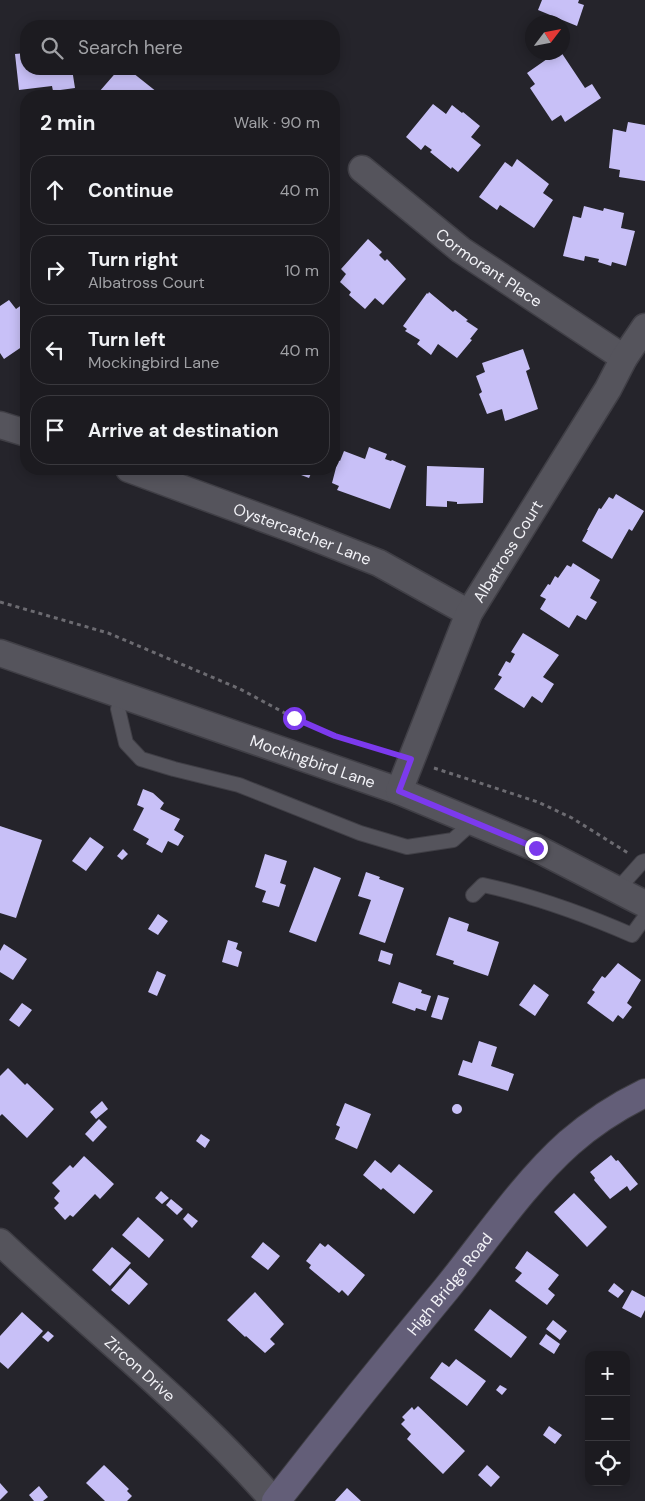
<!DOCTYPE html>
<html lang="en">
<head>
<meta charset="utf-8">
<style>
  :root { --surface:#1c1b20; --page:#29282d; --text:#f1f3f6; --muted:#a0a1a5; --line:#3a393e }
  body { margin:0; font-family:"DM Sans",sans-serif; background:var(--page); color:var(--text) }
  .controls { position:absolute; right:15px; bottom:15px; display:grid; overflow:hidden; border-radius:10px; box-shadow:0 2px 12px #0003 }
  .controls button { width:45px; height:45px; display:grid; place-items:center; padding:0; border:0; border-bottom:1px solid var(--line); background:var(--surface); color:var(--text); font:25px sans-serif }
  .compass { position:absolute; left:525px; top:15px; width:45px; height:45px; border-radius:50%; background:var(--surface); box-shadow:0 2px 12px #0003; rotate:58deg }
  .stop { position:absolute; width:15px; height:15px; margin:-11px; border:4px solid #7c3aed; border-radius:50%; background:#fff }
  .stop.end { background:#7c3aed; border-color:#fff; box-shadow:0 1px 5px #0008 }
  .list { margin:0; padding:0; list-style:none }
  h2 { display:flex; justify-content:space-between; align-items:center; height:65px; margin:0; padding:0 20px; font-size:21px }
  h2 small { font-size:16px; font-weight:400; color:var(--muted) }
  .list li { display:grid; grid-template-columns:32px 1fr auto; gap:15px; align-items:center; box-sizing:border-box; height:70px; margin:0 10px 10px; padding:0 10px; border:1px solid var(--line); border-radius:20px }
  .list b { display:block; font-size:19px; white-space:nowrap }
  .list p { margin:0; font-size:16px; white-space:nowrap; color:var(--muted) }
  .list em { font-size:16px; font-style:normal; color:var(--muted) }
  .icon { flex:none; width:28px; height:28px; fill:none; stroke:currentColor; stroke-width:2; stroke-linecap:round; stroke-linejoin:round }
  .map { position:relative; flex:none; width:645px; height:1501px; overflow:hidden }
  .search { position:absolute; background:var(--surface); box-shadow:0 2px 12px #0003; left:20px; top:20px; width:320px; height:55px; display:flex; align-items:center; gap:12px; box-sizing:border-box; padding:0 18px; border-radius:20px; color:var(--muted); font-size:19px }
  .panel { position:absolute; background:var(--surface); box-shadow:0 2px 12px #0003; left:20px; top:90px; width:320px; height:385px; border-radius:20px }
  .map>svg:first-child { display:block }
  .building { fill:#c8c0f7 }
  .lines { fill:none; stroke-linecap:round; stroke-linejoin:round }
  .lane-casing { stroke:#403f46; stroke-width:16 }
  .street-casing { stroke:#403f46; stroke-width:29 }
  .secondary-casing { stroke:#403f46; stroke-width:30 }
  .path { stroke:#6c6b71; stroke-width:3; stroke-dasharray:4 4; stroke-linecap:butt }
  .lane { stroke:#55545c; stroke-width:14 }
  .street { stroke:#55545c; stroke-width:26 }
  .secondary { stroke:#635e78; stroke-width:28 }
  .route { stroke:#7c3aed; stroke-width:6 }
  .labels { text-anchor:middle; stroke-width:5; stroke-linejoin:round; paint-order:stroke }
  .street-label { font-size:16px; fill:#f2f2f7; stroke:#0e0e11 }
</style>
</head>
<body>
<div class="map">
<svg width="645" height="1501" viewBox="0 0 645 1501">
  <rect width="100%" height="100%" fill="#25242b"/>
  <path class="building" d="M542,0H579L578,3L584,5L577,26L538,10Z
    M557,52H561L585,88L592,84L601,98L565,122L561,115L552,121L530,88L535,84L527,73Z
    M26,53V69H72L75,88L53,91L52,86L19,90L15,54Z
    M119,69H128L162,96H104L99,92Z
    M433,104L446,114L452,105L462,113L463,112L480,126L471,137L481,145L458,172L452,167L451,169L430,152L432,150L425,145L421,150L406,137Z
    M628,122L645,125V181L619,177L620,170L609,168L613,129L626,132Z
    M517,159L549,184L543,193L553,200L534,228L500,205L497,210L479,197L505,162L512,167Z
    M584,206L603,211L604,208L624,213L621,228L635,231L626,266L612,262L611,266L598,262L599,259L585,256L584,261L563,256L573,216L581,218Z
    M368,239L382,252L379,255L385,261L387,259L406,279L383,305L375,298L365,309L349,295L351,292L340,282L346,274L341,269Z
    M429,292L453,312L455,310L468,320L466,321L478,329L470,339L472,340L457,358L438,344L431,355L417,344L420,340L405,331L407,329L403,326L427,293L428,294Z
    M9,300L16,309L26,302V344L4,359L0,353V306Z
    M523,349L530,369L526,371L538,409L505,421L502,409L487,414L479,394L482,392L476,376L485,372L482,363Z
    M369,447L387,454L385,459L391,461L392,460L406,466L390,509L337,490L339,486L332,483L338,460L340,461L344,451L365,459Z
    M427,466L484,468L483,503L457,504V502L447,501V507L426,506Z
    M289,469H313L309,478L288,470Z
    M616,494L644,511L632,531L629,529L612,559L582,541L588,530H587L599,508L601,509L609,497L613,499Z
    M573,563L600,580L590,598L597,602L586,620L577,615L569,628L540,609L546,599L540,596L548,584L550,585L555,576L558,578L567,565L571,567Z
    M523,633L559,655L543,677L554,684L542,703L532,696L524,708L494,689L502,677L498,675L506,661L510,663L515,654L511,652Z
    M143,789L153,793L164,803L160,809L180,819L174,830L184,836L178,846L168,841L162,853L146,844L149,839L133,830L144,808L137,805Z
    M0,826L42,840L16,918L0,913Z
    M90,837L104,847L86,871L72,861Z
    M123,849L128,854L122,860L117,856Z
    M265,854L287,861L280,883L286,885L279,907L262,902L266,891L255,887Z
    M314,867L341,878L316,942L289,932Z
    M366,872L380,877L379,879L404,888L385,943L359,934L371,900L358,896Z
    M158,914L168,921L158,935L148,929Z
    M449,917L469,924L467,931L499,942L488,976L453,964L454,961L436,955Z
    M228,940L238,943L236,949L242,952L238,967L222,962Z
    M4,944L27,959L13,980L0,972V951Z
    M381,950L393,954L390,965L378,961Z
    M618,963L641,980L627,1003L632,1007L623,1019L618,1015L613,1022L587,1003L595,992L592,990L602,976L605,978Z
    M157,971L166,975L157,996L148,992Z
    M399,982L422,990L421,993L431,996L426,1011L416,1008L415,1011L392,1003Z
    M534,984L549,995L535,1016L519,1005Z
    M438,995L449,998L442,1020L431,1017Z
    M22,1003L32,1010L19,1027L9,1020Z
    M479,1041L497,1047L491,1066L514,1074L508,1091L458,1075L463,1060L472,1063Z
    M8,1068L25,1085L27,1083L54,1109L27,1138L2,1114L0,1116V1076Z
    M102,1101L108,1109L96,1119L90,1112Z
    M345,1103L371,1114L357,1149L335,1139L340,1127L336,1125Z
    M452 1109a5 5 0 1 1 10 0a5 5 0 1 1-10 0Z
    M99,1119L107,1127L93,1142L85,1134Z
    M201,1134L210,1140L205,1148L196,1141Z
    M611,1155L616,1161L618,1160L638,1184L630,1191L627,1186L610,1199L594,1180L595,1178L590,1172Z
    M84,1156L114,1184L100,1199L95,1194L73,1217L70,1215L65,1220L54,1208L59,1203L54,1198L60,1191L52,1183L70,1165L73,1168Z
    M375,1160L391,1173L399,1164L433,1191L414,1214L383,1188L381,1190L363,1175Z
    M161,1191L169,1198L162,1204L155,1198Z
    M574,1193L607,1227L587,1247L554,1212Z
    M171,1199L183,1209L177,1215L166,1205Z
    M188,1213L198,1221L192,1228L183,1219Z
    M138,1217L164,1240L149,1258L122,1235Z
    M263,1242L280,1256L268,1270L251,1257Z
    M320,1243L325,1247L328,1244L365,1275L348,1296L342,1290L339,1293L309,1268L311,1265L306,1261Z
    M112,1247L131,1263L110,1286L92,1270Z
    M527,1251L559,1275L548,1289L555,1295L547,1305L515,1281L522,1273L515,1268Z
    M130,1268L148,1284L129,1305L111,1290Z
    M614,1283L624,1291L618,1298L608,1291Z
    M632,1290L645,1297V1310L641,1318L622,1308Z
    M255,1292L284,1324L270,1339L275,1344L265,1353L246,1336L245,1337L227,1320Z
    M490,1309L527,1337L511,1358L474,1330Z
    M22,1312L43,1331L8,1369L0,1362V1336Z
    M553,1320L567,1331L560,1340L546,1329Z
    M48,1331L54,1336L48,1342L42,1337Z
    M546,1334L560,1344L554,1354L539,1344Z
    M456,1359L486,1381L467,1406L430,1378L442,1362L449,1367Z
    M500,1385L507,1389L502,1395L496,1390Z
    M418,1406L465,1451L443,1474L407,1439L411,1434L401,1424L405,1420L402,1417L412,1407L414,1410Z
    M549,1426L562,1435L555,1444L543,1435Z
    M104,1465L129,1489L127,1491L132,1496L127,1501H105L86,1483Z
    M487,1465L500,1477L491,1487L478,1475Z
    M0,1483L8,1492L0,1500Z
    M39,1486L48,1497L43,1501H34L29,1495Z
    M347,1488L361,1501H335Z"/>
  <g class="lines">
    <defs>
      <path id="lane" d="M122,695L118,709L126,743L141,759L174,769L239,785L360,833L407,847L453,840L473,822
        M618,889L642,862L645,861
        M473,895L483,885C534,896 584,914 632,935L645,917"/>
      <g id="street">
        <path id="s1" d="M362,169L461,250L624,358"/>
        <path d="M0,425L26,433"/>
        <path id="s2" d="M129,469L295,530L379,563L469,613"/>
        <path id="s3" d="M0,653L399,791L536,848L645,904"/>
        <path id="s4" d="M399,791L469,613L608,389L624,358L645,327"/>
        <path id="s5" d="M0,1242C91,1328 191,1406 274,1501"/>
      </g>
      <g id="secondary">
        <path id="s6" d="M276,1501C332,1429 389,1358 447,1288C485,1241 524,1183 569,1143C592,1123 618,1106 645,1093"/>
      </g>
    </defs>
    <use href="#lane" class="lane-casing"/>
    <use href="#street" class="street-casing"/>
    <use href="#secondary" class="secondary-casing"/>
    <path class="path" d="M0,602L108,633L240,689L294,718L335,736L390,753
      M434,768L538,802L572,818L628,853"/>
    <use href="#lane" class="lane"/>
    <use href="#street" class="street"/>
    <use href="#secondary" class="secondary"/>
  </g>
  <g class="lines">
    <path class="route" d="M294,718L335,736L411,759L399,791L536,848"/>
  </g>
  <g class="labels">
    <g class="street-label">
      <text dy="6" stroke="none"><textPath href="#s1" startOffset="161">Cormorant Place</textPath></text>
      <text dy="6" stroke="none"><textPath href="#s2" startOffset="185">Oystercatcher Lane</textPath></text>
      <text dy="6" stroke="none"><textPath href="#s4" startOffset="264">Albatross Court</textPath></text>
      <text dy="6" stroke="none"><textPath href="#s3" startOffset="331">Mockingbird Lane</textPath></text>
      <text dy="6" stroke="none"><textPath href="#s6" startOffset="278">High Bridge Road</textPath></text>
      <text dy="6" stroke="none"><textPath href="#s5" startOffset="189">Zircon Drive</textPath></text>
    </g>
  </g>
</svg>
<div class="controls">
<button>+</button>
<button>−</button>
<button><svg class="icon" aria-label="locate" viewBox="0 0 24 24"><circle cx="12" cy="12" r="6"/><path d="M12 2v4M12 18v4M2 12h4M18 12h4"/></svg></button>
</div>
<svg class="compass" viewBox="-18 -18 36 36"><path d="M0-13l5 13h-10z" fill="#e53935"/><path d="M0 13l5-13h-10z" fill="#a0a1a5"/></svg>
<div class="stop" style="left:294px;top:718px"></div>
<div class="stop end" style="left:536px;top:848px"></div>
<div class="search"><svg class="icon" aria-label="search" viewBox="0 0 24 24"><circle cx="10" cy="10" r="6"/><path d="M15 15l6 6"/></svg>Search here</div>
<section class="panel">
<h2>2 min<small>Walk · 90 m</small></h2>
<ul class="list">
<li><svg class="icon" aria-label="ahead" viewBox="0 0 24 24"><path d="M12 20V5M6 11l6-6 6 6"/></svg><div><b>Continue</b></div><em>40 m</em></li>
<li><svg class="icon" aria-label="right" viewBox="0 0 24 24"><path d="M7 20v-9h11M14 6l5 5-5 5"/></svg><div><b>Turn right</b><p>Albatross Court</p></div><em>10 m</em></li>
<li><svg class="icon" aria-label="left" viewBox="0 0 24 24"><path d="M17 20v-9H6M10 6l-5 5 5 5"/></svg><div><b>Turn left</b><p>Mockingbird Lane</p></div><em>40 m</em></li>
<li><svg class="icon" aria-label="arrive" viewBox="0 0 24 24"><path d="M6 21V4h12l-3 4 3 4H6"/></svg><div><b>Arrive at destination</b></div></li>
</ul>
</section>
</div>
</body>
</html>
